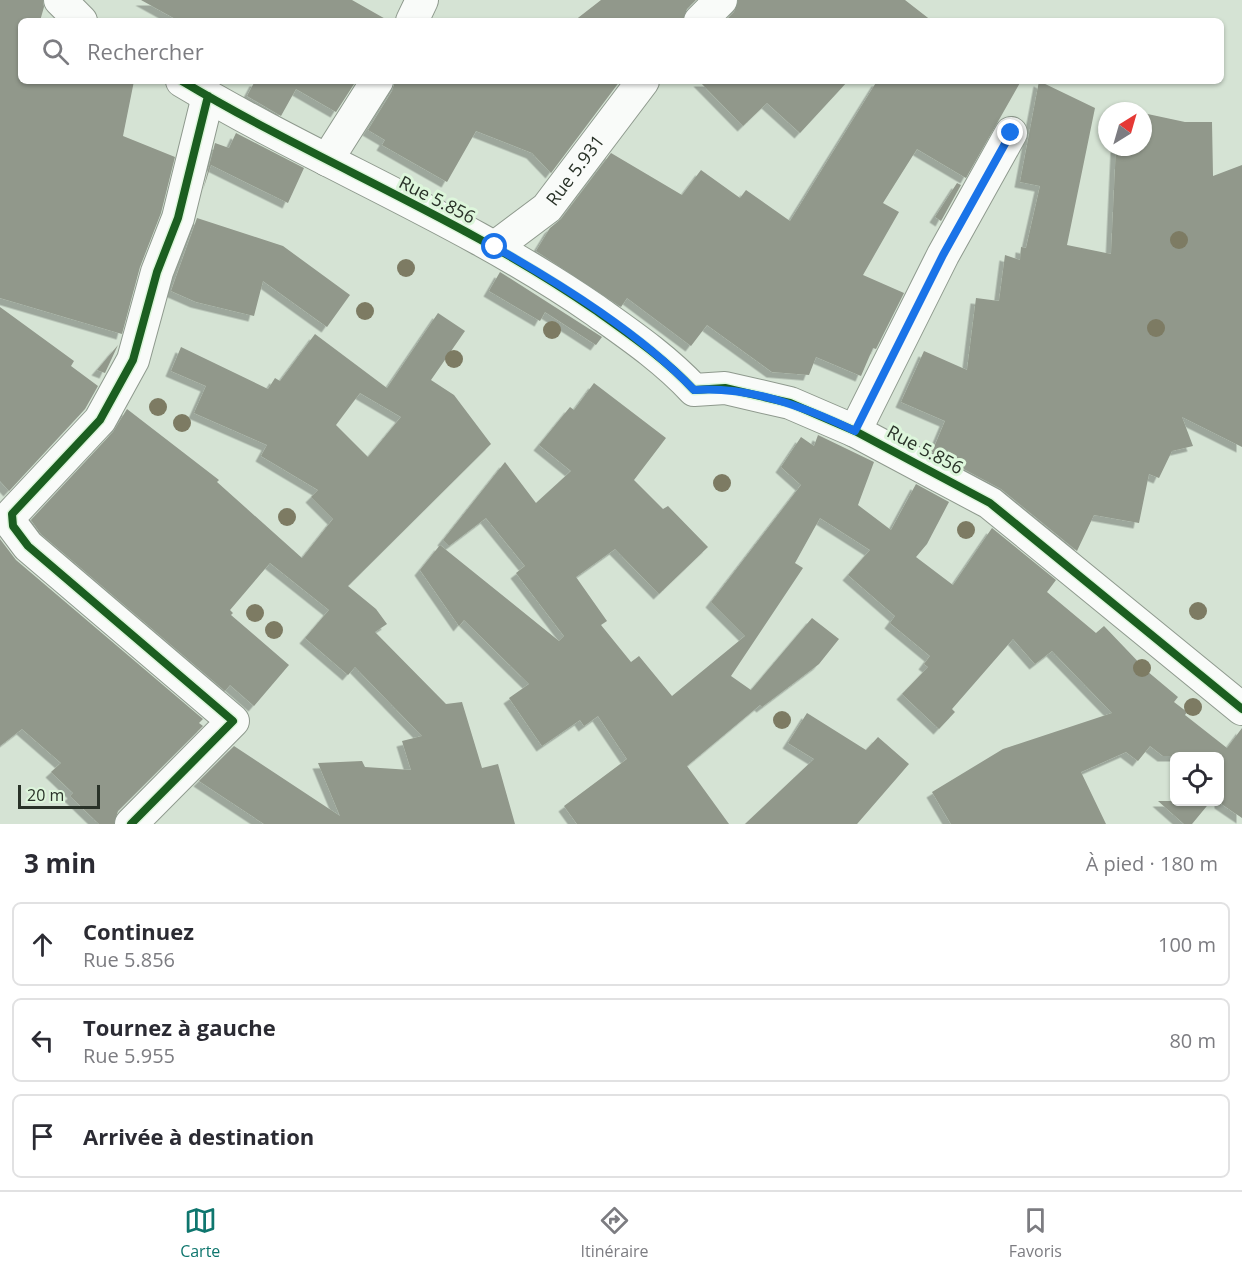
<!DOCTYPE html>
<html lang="fr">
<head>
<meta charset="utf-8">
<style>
  :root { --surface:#fff; --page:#f2f2f3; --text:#2b2b33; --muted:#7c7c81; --line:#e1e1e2; --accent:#0f766e }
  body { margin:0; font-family:"Open Sans",sans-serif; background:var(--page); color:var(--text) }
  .controls { position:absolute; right:18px; bottom:18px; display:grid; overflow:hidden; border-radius:9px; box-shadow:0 2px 4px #0004 }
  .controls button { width:54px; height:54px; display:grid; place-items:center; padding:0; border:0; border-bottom:2px solid var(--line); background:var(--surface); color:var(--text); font:30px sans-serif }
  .compass { position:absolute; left:1098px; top:102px; width:54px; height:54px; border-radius:50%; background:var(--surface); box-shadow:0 2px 4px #0004; rotate:37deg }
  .scale { position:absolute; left:18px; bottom:15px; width:82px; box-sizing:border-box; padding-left:6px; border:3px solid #293228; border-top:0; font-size:16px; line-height:21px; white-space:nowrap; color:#293228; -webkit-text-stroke:4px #ddf6db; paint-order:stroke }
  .stop { position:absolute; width:18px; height:18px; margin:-14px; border:4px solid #1a73e8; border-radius:50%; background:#fff }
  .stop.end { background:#1a73e8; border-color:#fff; box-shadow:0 2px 6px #0008 }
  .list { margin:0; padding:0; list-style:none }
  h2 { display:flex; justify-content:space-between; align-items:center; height:78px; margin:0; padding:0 24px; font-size:26px }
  h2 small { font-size:20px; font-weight:400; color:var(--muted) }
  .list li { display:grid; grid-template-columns:39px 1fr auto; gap:18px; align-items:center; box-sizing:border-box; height:84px; margin:0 12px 12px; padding:0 12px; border:2px solid var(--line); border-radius:9px }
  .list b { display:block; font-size:22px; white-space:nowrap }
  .list p { margin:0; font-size:20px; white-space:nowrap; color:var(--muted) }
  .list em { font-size:20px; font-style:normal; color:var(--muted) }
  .icon { flex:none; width:33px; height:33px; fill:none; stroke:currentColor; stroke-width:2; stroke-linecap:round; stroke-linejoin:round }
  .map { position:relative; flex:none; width:1242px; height:824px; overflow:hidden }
  .search { position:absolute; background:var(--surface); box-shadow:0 2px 4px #0004; left:18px; right:18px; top:18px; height:66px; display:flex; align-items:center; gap:15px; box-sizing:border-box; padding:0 21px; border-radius:9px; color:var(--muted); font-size:22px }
  .sheet { height:366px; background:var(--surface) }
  nav { display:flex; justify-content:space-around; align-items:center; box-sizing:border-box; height:84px; border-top:2px solid var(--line); background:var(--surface); font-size:16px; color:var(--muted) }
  nav a { display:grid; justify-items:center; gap:3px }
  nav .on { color:var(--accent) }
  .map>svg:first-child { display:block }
  .building { fill:#91988b; fill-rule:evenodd; filter:url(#shadow) }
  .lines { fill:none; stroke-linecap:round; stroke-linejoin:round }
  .minor-casing { stroke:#8e998d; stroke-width:34 }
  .minor { stroke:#f9fbf9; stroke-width:32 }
  .cycleway-casing { stroke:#ddf6db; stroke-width:11 }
  .cycleway { stroke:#1b5e20; stroke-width:8 }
  .tree { fill:#7d7b63 }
  .route { stroke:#1a73e8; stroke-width:8 }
  .labels { text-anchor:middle; stroke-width:6; stroke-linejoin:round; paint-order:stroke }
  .street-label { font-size:18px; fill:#293228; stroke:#ddf6db }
</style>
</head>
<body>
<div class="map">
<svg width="1242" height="824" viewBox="0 0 1242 824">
  <defs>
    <filter id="shadow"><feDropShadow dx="-5.5" dy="5.5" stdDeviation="0" flood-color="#0004"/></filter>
  </defs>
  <rect width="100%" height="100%" fill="#d5e3d4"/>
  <path class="building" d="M0,0H43L44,7L40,21H21V81H134L123,136L175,157L161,213L140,267L122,334L0,298Z
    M141,0H352L389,21H179Z
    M601,0H696L687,9L683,21H574Z
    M738,0H905L932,21H725L734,12Z
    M255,81H356L336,112L296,89L281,116L247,96Z
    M395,81H620L551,173L532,153L476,131L447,182L382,145L385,140L368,130L392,91Z
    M699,81H848L800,133L767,103L743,126Z
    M877,81H1021L966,178L917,149L883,203L899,212L863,275L904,293L876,349L873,348L861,376L816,357L809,375L772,372L707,325L691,346L627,298L621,307L536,251L550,228L561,219L611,153L682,195L701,170L740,198L746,190L790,221Z
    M1039,81L1095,108L1067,245L1111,254L1116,147H1143V113L1185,122H1212L1213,176L1242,165V447L1182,417L1193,446L1172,451L1159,478L1149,474L1139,523L1094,515L1077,551L1001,489L932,452L945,421L901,402L924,351L967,370L976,298L999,301L1005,255L1020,260L1021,247L1026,248L1040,186L1020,182Z
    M236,133L304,168L288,203L211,165L203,190L215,143L229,148Z
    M957,183L961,185L941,221L935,217Z
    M197,218L283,246L350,295L327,327L263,281L254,316L196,302L171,291Z
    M500,272L602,337L596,345L545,312L540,321L489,291Z
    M0,307L74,361L71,366L98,386L85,409L9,491L0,481Z
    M438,313L465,331L431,380L454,395L491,444L348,586L376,609L387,624L375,632L446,704L462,702L482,768L498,764L515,824H264L199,781L234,746L340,816L318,763L362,761L365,767L411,770L402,741L422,736L355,667L348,675L305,638L329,610L270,563L230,610L233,613L231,615L289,665L254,706L230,685L225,691L41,534L31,520L113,432L127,409L219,480L217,482L302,558L333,519L311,497L318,490L261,456L267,445L194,413L206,386L171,371L181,347L268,389L275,378L280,381L315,334L387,388ZM360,393L401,417L368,457L336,425Z
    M118,345L105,373L97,370Z
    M594,383L666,438L634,480L663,509L668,506L708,547L659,594L615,549L576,577L607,621L601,625L631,662L639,656L672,696L745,636L711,602L801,485L781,467L801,437L814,446L818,435L874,462L858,505L891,530L916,484L949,502L927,544L916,557L953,585L992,528L1056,580L1047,592L1096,633L1104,626L1147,671L1178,697L1174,702L1187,712L1185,715L1227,748L1242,728V818L1220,803L1221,756H1163L1150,746L1138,761L1126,752L1081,772L1106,824H951L932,792L1003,749L1112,713L1052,651L1035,664L1013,639L952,709L955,712L939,729L902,694L928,667L924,664L930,656L890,623L895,616L848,575L870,550L820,518L795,563L803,568L731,676L751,690L812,618L839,639L819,664L762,707L760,705L687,766L729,824H577L564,806L627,759L598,716L584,726L580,720L542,746L509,698L529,684L464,620L459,626L420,570L440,545L559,641L564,636L516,573L525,566L486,518L449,546L443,540L505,462L536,503L571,471L539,445L570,407L574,410Z
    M0,539L16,560L203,719L199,723L203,726L118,811L114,824H99L70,796L73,793L51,772L61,763L22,729L0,746Z
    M807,713L866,750L878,737L909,764L857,824H745L814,759L788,743Z
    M1158,801H1211L1192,824H1184Z"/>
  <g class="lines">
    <defs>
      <g id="minor">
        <path d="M60,0L81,21"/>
        <path d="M412,21L422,0"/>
        <path d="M700,21L721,0"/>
        <path d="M182,81C317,162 465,220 595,310C630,335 664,358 694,390L725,388L790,403L855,431L990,503L1242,709"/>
        <path d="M327,160L377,81"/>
        <path id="s1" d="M495,247L547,208L643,81"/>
        <path d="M855,431L943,255L1011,133"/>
        <path d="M131,824L233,721L28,546L13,526L12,514L100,420L133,360L157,272L178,218L208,96"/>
      </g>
    </defs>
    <use href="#minor" class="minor-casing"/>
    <use href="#minor" class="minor"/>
    <defs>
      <path id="cycleway" d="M182,81C317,162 465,220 595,310C630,335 664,358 694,390L725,388L790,403L855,431L990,503L1242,709
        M131,824L233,721L28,546L13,526L12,514L100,420L133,360L157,272L178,218L208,96"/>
    </defs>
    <use href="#cycleway" class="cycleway-casing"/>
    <use href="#cycleway" class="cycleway"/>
  </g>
  <g class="tree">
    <circle cx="1179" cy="240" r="9"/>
    <circle cx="406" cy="268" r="9"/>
    <circle cx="365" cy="311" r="9"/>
    <circle cx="1156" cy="328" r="9"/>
    <circle cx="552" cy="330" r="9"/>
    <circle cx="454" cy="359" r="9"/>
    <circle cx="158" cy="407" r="9"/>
    <circle cx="182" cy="423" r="9"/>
    <circle cx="722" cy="483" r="9"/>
    <circle cx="287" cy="517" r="9"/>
    <circle cx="966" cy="530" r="9"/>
    <circle cx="1198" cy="611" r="9"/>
    <circle cx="255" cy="613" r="9"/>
    <circle cx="274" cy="630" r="9"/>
    <circle cx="1142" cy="668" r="9"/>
    <circle cx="1193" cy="707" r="9"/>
    <circle cx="782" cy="720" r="9"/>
  </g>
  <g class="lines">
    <path class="route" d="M495,247C562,285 641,334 694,390C750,386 805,407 855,431L943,255L1011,133"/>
  </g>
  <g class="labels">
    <g class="street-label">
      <text dy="6" stroke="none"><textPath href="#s1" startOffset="112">Rue 5.931</textPath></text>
      <text transform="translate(437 200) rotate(27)" y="6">Rue 5.856</text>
      <text transform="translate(925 450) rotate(28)" y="6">Rue 5.856</text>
    </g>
  </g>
</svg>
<div class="controls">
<button><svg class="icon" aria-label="locate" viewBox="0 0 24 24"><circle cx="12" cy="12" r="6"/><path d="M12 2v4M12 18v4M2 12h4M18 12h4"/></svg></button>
</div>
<svg class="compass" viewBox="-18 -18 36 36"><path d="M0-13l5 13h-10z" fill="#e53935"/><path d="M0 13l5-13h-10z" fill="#7c7c81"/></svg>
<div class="scale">20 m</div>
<div class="stop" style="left:495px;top:247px"></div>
<div class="stop end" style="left:1011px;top:133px"></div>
<div class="search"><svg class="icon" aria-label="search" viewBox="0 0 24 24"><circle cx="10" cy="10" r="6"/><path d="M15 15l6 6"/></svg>Rechercher</div>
</div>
<section class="sheet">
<h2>3 min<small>À pied · 180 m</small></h2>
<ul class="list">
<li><svg class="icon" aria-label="ahead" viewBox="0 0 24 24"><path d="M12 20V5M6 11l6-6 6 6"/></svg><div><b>Continuez</b><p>Rue 5.856</p></div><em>100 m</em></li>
<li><svg class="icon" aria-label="left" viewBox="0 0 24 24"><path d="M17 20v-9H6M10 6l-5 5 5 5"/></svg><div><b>Tournez à gauche</b><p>Rue 5.955</p></div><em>80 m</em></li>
<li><svg class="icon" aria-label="arrive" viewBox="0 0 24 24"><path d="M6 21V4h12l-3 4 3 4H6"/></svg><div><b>Arrivée à destination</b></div></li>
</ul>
</section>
<nav>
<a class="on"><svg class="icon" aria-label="map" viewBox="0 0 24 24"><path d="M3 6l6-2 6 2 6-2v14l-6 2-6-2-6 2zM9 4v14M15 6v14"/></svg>Carte</a>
<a><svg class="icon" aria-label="directions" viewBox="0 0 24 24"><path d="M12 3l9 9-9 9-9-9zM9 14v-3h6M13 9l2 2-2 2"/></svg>Itinéraire</a>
<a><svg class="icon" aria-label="saved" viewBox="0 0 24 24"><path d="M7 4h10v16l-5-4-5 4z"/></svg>Favoris</a>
</nav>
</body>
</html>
